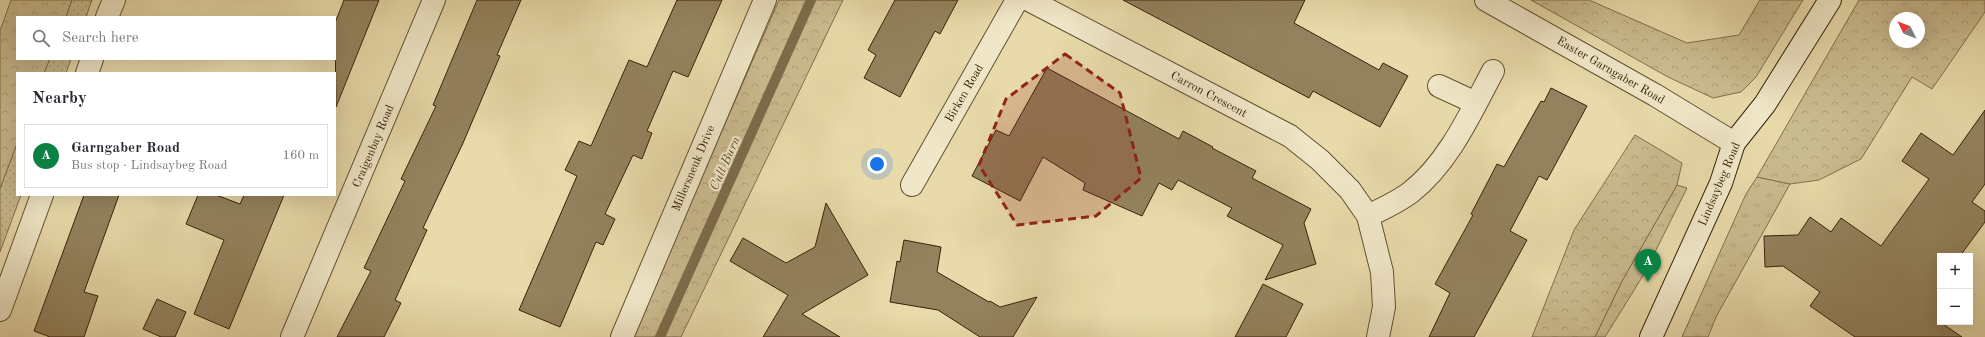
<!DOCTYPE html>
<html lang="en">
<head>
<meta charset="utf-8">
<style>
  :root { --surface:#fff; --page:#f2f2f3; --text:#2b2b33; --muted:#7c7c81; --line:#e1e1e2; --accent:#0b8043 }
  body { margin:0; font-family:"Old Standard TT",serif; background:var(--page); color:var(--text) }
  .controls { position:absolute; right:12px; bottom:12px; display:grid; overflow:hidden; border-radius:0px; box-shadow:0 4px 16px #0002 }
  .controls button { width:36px; height:36px; display:grid; place-items:center; padding:0; border:0; border-bottom:1px solid var(--line); background:var(--surface); color:var(--text); font:20px sans-serif }
  .compass { position:absolute; left:1889px; top:12px; width:36px; height:36px; border-radius:50%; background:var(--surface); box-shadow:0 4px 16px #0002; rotate:312deg }
  .you { position:absolute; left:877px; top:164px; width:14px; height:14px; margin:-10px; border:3px solid #fff; border-radius:50%; background:#1a73e8; box-shadow:0 0 0 6px #1a73e833 }
  .badge { display:grid; place-items:center; width:26px; height:26px; border-radius:50%; background:var(--accent); color:#fff; font-size:13px; font-weight:700 }
  .pin { position:absolute; translate:-50% -33px; filter:drop-shadow(0 1px 2px #0008) }
  .pin::after { content:''; position:absolute; top:21px; width:14px; height:12px; background:inherit; clip-path:polygon(0 0,100% 0,50% 100%) }
  .list { margin:0; padding:0; list-style:none }
  h2 { display:flex; justify-content:space-between; align-items:center; height:52px; margin:0; padding:0 16px; font-size:17px }
  h2 small { font-size:13px; font-weight:400; color:var(--muted) }
  .list li { display:grid; grid-template-columns:26px 1fr auto; gap:12px; align-items:center; box-sizing:border-box; height:64px; margin:0 8px 8px; padding:0 8px; border:1px solid var(--line); border-radius:0px }
  .list b { display:block; font-size:15px; white-space:nowrap }
  .list p { margin:0; font-size:13px; white-space:nowrap; color:var(--muted) }
  .list em { font-size:13px; font-style:normal; color:var(--muted) }
  .icon { flex:none; width:22px; height:22px; fill:none; stroke:currentColor; stroke-width:2; stroke-linecap:round; stroke-linejoin:round }
  .map { position:relative; flex:none; width:1985px; height:337px; overflow:hidden }
  .search { position:absolute; background:var(--surface); box-shadow:0 4px 16px #0002; left:16px; top:16px; width:320px; height:44px; display:flex; align-items:center; gap:10px; box-sizing:border-box; padding:0 14px; border-radius:0px; color:var(--muted); font-size:15px }
  .panel { position:absolute; background:var(--surface); box-shadow:0 4px 16px #0002; left:16px; top:72px; width:320px; height:124px; border-radius:0px }
  .map>svg:first-child { display:block }
  .grass { fill:url(#grass-tufts); stroke:#806f4c }
  .forest { fill:url(#forest-crowns); stroke:#806f4c; fill-rule:evenodd }
  .garden { fill:url(#garden-dots); stroke:#806f4c }
  .lines { fill:none; stroke-linecap:round; stroke-linejoin:round }
  .stream { stroke:#7c6c4a; stroke-width:10 }
  .building { fill:#93825d; stroke:#36230a }
  .minor-casing { stroke:#625132; stroke-width:24 }
  .secondary-casing { stroke:#36230a; stroke-width:24 }
  .minor { stroke:#f0e7c8; stroke-width:22 }
  .secondary { stroke:#f0e7c8; stroke-width:22 }
  .marked { fill:#8f2418; fill-opacity:0.2; stroke:#8f2418; stroke-width:3; stroke-dasharray:8 5; stroke-linejoin:round }
  .labels { text-anchor:middle; stroke-width:4; stroke-linejoin:round; paint-order:stroke }
  .street-label { font-size:12px; fill:#36230a; stroke:#f0e7c8 }
  .water-label { font-size:13px; font-style:italic; fill:#5f4d2f; stroke:#f0e7c8 }
</style>
</head>
<body>
<div class="map">
<svg width="1985" height="337" viewBox="0 0 1985 337">
  <defs>
    <pattern id="grass-tufts" width="24" height="20" patternUnits="userSpaceOnUse"><rect width="24" height="20" fill="#cabb8f"/><path d="M3 7l-1-3M5 7V3M7 7l1-3M15 17l-1-3M17 17v-4M19 17l1-3" fill="none" stroke="#aea07a"/></pattern>
    <pattern id="forest-crowns" width="20" height="18" patternUnits="userSpaceOnUse"><rect width="20" height="18" fill="#cabb8f"/><path d="M2 6a3 3 0 1 1 6 0M12 15a3 3 0 1 1 6 0" fill="none" stroke="#aea07a"/></pattern>
    <pattern id="garden-dots" width="8" height="8" patternUnits="userSpaceOnUse"><rect width="8" height="8" fill="#cabb8f"/><path d="M2 2h.1M6 6h.1" fill="none" stroke="#aea07a" stroke-width="1.8" stroke-linecap="round"/></pattern>
  </defs>
  <rect width="100%" height="100%" fill="#e8daaa"/>
  <filter id="stains"><feTurbulence type="fractalNoise" baseFrequency=".005" numOctaves="4"/><feColorMatrix values="0 0 0 0 .2 0 0 0 0 .09 0 0 0 0 .02 0 0 0 .5 -.17"/></filter>
  <radialGradient id="worn" r=".72"><stop offset=".6" stop-color="#630" stop-opacity="0"/><stop offset="1" stop-color="#630" stop-opacity=".3"/></radialGradient>
  <path class="grass" d="M1757,177L1790,184L1716,317L1708,337H1682L1746,194Z
    M1677,185L1687,188L1644,274L1605,337H1595L1622,281Z"/>
  <path class="forest" d="M11,0H72L66,17H17V59H50L44,73H17V144L0,189V31Z
    M779,0H843L681,337H632Z
    M1531,0H1589L1687,43L1739,35L1760,0H1803L1756,77L1741,92L1713,98L1668,77Z
    M1859,0H1985V12L1932,89L1912,77L1861,159L1819,180L1790,184L1757,177ZM1895,18H1919V42H1895Z
    M1635,135L1682,163L1677,185L1622,281L1595,337H1532L1574,230Z"/>
  <path class="garden" d="M72,0H92L86,17H66Z
    M50,59H71L66,73H44Z
    M17,144V195H21L0,252V189Z"/>
  <g class="lines">
    <path class="stream" d="M660,337L811,0"/>
  </g>
  <path class="building" d="M344,0H379L336,107L335,23Z
    M477,0H521L497,55L500,56L463,143L423,228L427,230L395,300L401,303L384,337H337L371,271L364,268L405,181L401,179L436,106L433,105Z
    M677,0H722L688,77L673,71L647,131L652,133L642,159L633,155L605,214L615,219L603,245L596,242L560,327L519,310L577,176L565,170L579,141L591,146L629,60L647,67Z
    M895,0H958L940,34L935,31L900,97L864,78L876,55L868,50Z
    M1123,0H1305L1294,23L1379,70L1383,63L1408,76L1380,127L1313,91L1309,98Z
    M1047,68L1179,139L1183,131L1213,147L1212,148L1256,171L1252,178L1311,209L1304,223L1316,264L1265,280L1283,245L1227,216L1232,208L1178,180L1172,190L1159,183L1142,216L1083,190L1085,183L1043,157L1020,201L972,176L996,130L1009,136Z
    M1551,88L1587,106L1547,180L1539,176L1510,231L1527,240L1474,337H1429L1450,293L1435,284L1473,215L1471,214L1497,164L1504,167L1541,101L1544,102Z
    M1985,110V184L1972,202L1985,211V222L1960,256H1940V322L1962,337H1855L1810,306L1820,292L1783,266L1765,267L1764,236L1798,235L1810,217L1831,232L1841,218L1881,246L1929,179L1902,161L1921,133L1953,155Z
    M84,195H119L84,292L98,296L84,337H50L34,331Z
    M198,195H216L240,204L244,195H284L229,329L194,314L224,240L186,224Z
    M826,203L868,275L802,314L840,337H763L788,295L730,261L743,238L786,263L815,247Z
    M904,240L941,247L937,272L989,302L990,301L1000,307L1037,297L1013,337H980L938,310L890,302L897,261L900,262Z
    M1263,284L1303,304L1286,337H1235Z
    M157,299L186,312L175,337H161L143,329Z"/>
  <g class="lines">
    <defs>
      <path id="minor" d="M1029,0L1290,136L1320,160L1350,190L1368,216L1382,272L1384,307L1378,337
        M1486,0L1655,95L1734,143
        M107,17L114,0
        M87,73L92,59
        M1439,86L1476,103
        M912,185L1017,0
        M1368,216C1382,209 1398,202 1411,192C1449,162 1470,114 1493,71
        M0,310L42,195
        M292,337L434,0
        M622,337L765,0"/>
      <path id="secondary" d="M1651,337L1721,183L1734,143L1765,104L1830,0"/>
    </defs>
    <use href="#minor" class="minor-casing"/>
    <use href="#secondary" class="secondary-casing"/>
    <use href="#minor" class="minor"/>
    <use href="#secondary" class="secondary"/>
  </g>
  <path class="marked" d="M1065,54L1120,93L1141,178L1096,216L1017,225L979,165L1006,99Z"/>
  <g class="labels">
    <g class="street-label">
      <text transform="translate(1611 70) rotate(30)" y="4">Easter Garngaber Road</text>
      <text transform="translate(964 93) rotate(-60)" y="4">Birken Road</text>
      <text transform="translate(1209 94) rotate(28)" y="4">Carron Crescent</text>
      <text transform="translate(373 146) rotate(-67)" y="4">Craigenbay Road</text>
      <text transform="translate(693 168) rotate(-67)" y="4">Millersneuk Drive</text>
      <text transform="translate(1719 184) rotate(-67)" y="4">Lindsaybeg Road</text>
    </g>
    <g class="water-label">
      <text transform="translate(724 163) rotate(-66)" y="5">Cult Burn</text>
    </g>
  </g>
  <rect width="100%" height="100%" filter="url(#stains)"/>
  <rect width="100%" height="100%" fill="url(#worn)"/>
</svg>
<div class="controls">
<button>+</button>
<button>−</button>
</div>
<svg class="compass" viewBox="-18 -18 36 36"><path d="M0-13l5 13h-10z" fill="#e53935"/><path d="M0 13l5-13h-10z" fill="#7c7c81"/></svg>
<div class="you"></div>
<div class="pin badge" style="left:1648px;top:282px">A</div>
<div class="search"><svg class="icon" aria-label="search" viewBox="0 0 24 24"><circle cx="10" cy="10" r="6"/><path d="M15 15l6 6"/></svg>Search here</div>
<section class="panel">
<h2>Nearby<small></small></h2>
<ul class="list">
<li><span class="badge">A</span><div><b>Garngaber Road</b><p>Bus stop · Lindsaybeg Road</p></div><em>160 m</em></li>
</ul>
</section>
</div>
</body>
</html>
